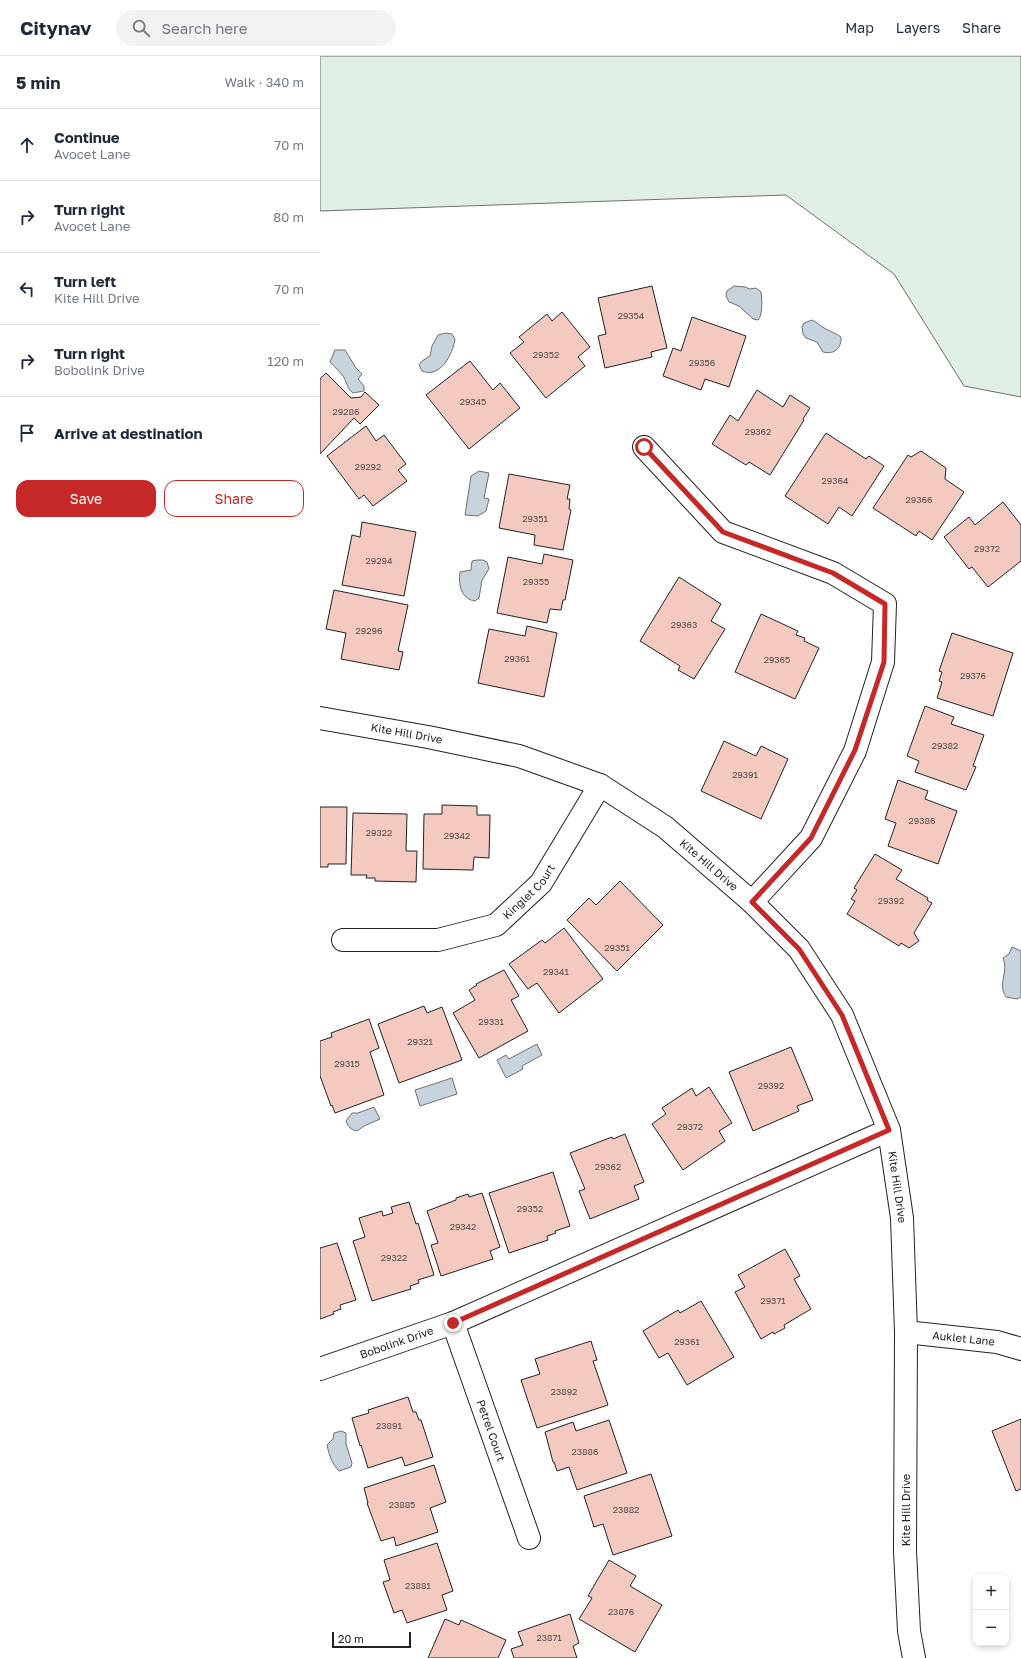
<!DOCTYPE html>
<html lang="en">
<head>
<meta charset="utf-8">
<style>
  :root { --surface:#fff; --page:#f2f2f3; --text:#1f2937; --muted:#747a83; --line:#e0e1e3; --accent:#c62828 }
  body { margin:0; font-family:"Golos Text",sans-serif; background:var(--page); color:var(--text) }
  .controls { position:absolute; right:12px; bottom:12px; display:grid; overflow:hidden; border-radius:8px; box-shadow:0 2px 6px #0003 }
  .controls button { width:36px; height:36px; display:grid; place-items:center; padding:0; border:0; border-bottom:1px solid var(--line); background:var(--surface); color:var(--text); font:20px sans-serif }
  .scale { position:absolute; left:12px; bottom:10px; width:79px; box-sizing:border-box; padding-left:4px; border:2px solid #222; border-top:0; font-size:11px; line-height:14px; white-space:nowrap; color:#222; -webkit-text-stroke:3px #fff; paint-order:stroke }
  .stop { position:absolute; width:12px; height:12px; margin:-9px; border:3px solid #c62828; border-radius:50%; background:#fff }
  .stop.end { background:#c62828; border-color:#fff; box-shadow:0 1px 4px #0008 }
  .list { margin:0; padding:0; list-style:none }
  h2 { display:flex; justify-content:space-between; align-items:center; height:52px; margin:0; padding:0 16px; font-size:17px }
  h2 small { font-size:13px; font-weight:400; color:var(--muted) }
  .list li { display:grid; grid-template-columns:26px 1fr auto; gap:12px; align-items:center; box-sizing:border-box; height:72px; padding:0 16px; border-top:1px solid var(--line) }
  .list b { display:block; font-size:15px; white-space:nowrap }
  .list p { margin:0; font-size:13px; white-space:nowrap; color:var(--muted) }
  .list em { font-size:13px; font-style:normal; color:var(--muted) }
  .actions { display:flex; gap:8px; padding:12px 16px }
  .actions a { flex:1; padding:9px 0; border:1px solid var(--accent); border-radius:12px; text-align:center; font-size:14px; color:var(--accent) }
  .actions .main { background:var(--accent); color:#fff }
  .icon { flex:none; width:22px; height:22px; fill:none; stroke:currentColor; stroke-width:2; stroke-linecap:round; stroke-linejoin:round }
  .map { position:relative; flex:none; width:701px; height:1602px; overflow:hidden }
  header { display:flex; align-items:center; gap:24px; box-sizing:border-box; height:56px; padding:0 20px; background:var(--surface); border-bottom:1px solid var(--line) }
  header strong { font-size:19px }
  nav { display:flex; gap:22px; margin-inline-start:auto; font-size:14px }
  .search { width:280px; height:36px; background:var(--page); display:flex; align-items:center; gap:10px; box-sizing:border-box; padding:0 14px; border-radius:22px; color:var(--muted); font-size:15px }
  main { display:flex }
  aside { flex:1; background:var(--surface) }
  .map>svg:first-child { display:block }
  .green { fill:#e0efe3; stroke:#6f6f6f }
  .water { fill:#c7d3dd; stroke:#6f6f6f }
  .building { fill:#f3c9c0; stroke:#222 }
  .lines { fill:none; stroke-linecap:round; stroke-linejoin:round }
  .street-casing { stroke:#222; stroke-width:24 }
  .secondary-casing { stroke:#222; stroke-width:24 }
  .street { stroke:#fff; stroke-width:22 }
  .secondary { stroke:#fff; stroke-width:22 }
  .route { stroke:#c62828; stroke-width:5 }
  .labels { text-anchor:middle; stroke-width:3; stroke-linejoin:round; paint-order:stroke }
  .number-label { font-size:9px; fill:#564c4a }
  .street-label { font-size:11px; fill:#222; stroke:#fff }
</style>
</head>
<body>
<header>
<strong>Citynav</strong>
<div class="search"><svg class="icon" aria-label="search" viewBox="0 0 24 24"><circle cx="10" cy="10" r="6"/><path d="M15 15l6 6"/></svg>Search here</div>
<nav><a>Map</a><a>Layers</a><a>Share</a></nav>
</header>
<main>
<aside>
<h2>5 min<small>Walk · 340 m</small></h2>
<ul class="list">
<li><svg class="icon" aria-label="ahead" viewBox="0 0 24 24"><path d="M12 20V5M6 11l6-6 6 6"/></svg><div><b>Continue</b><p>Avocet Lane</p></div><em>70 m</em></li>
<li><svg class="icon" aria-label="right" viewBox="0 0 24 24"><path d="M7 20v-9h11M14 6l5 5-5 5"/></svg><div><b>Turn right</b><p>Avocet Lane</p></div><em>80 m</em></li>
<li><svg class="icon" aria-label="left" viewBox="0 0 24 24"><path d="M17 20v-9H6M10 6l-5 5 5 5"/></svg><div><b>Turn left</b><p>Kite Hill Drive</p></div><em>70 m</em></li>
<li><svg class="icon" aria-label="right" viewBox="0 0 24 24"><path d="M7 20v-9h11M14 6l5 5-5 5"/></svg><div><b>Turn right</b><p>Bobolink Drive</p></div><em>120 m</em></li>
<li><svg class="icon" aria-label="arrive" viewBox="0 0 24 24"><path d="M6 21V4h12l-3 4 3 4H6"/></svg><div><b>Arrive at destination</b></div></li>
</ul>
<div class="actions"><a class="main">Save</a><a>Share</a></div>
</aside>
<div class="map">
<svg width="701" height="1602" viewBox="0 0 701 1602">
  <rect width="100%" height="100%" fill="#fff"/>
  <path class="green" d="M0,0H701V341L644,330L574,218L466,139L0,155Z"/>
  <path class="water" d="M414,230L425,231L430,233L436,232L441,236C442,243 443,259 438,264L433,263L419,250L409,246L406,240L407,235Z
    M492,264C497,266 501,271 506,273C511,276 516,277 521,281C522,292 514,299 503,296L497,286L486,282L483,278L482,271L484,267Z
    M126,277L132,278L135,283C133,298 120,323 102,315L99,309L102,305L110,300L112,290L118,279Z
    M15,294H25L36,312L42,318L38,323L44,330V335L33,337C27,333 27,326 23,320C20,315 14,311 10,306Z
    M159,415L169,417L164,442L169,443L166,455L158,460L145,459L151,420Z
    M157,504H163L167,506L169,513L162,524L159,542L155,545C141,543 138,528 140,516L151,514L152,505Z
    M692,891L701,895V941L697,943L686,941C677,928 689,916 683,902L689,898Z
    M217,988L222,999L202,1010L203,1013L186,1022L177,1004L186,999L189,1003Z
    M132,1022L137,1038L100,1050L95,1034Z
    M54,1051L60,1063L44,1070L37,1075C31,1074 28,1071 26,1065L32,1057H38Z
    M21,1375L26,1377V1388L32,1407L31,1411L19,1415C12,1408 9,1399 7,1389L13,1383L14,1377Z"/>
  <path class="building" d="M332,230L347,292L331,296L332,301L285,312L278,280L286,278L278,242Z
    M242,256L270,291L258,301L265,310L226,342L190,297L204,286L199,281L227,258L232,265Z
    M372,261L426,280L409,331L385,323L381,334L343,320L353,292L361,295Z
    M150,305L173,334L180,327L200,352L149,393L106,339Z
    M6,317L31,342L41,341L45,336L59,349L40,368L34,362L0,398V323Z
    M437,334L463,351L470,339L490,352L483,363L484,364L450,419L429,406L426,409L392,388L410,359L418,365Z
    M46,370L56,385L64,379L86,408L78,414L87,425L53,450L44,439L39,443L7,400Z
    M506,377L546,403L549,400L564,410L532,460L519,451L508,468L465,440Z
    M601,395L626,412L625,423L644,436L612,484L599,475L596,480L553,452L588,399L591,401Z
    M189,418L250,429L247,443H250L249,453L251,454L243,494L214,489L215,479L179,472Z
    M683,446L701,469V505L668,531L652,511L649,513L624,481L649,461L655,469Z
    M42,466L96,476L84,540L22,529L32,479L40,481Z
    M224,498L253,504L245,544H243L241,554L230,553L227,567L177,557L188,501L222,508Z
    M359,521L401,548L391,565L405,573L374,623L358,614L360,610L320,585Z
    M14,534L88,549L78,595L83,596L79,614L21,603L26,577L6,573Z
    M441,558L478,575L476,579L485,582L484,585L499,592L475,643L415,616Z
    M207,570L237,577L224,641L158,627L169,573L205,580Z
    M632,577L693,597L673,660L617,642L622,626L619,625L622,616L619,615Z
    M605,650L634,661L631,668L664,679L653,710L656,711L646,734L595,716L599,705L587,700Z
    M404,685L436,700L441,690L468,703L441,763L381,735Z
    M578,724L608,735L605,743L637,755L618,808L568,790L576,767L565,763Z
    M122,749L157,750V759H170L169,802L154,801L153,814L103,813L104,758H122Z
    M0,751H27L26,808H8V811H0Z
    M33,757L87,758L86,795H97L96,826L55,825V822H46L47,819H31Z
    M555,798L582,814L576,823L608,842L607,844L612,847L594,877L599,885L589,892L581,887L579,890L527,858L535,845L531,843L537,834L534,832Z
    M300,825L343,869L297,915L247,864L269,842L276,849Z
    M244,872L283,923L239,957L217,927L208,933L189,908L222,884L225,887Z
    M184,914L199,940L191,944L208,975L159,1002L133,957L155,944L149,934L157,929L156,928Z
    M104,950L107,957L122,951L142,1004L79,1027L58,968Z
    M49,963L59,992L50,996L64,1039L15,1057L12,1049L11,1050L0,1020V985L12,981L11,977Z
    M471,991L493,1044L477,1050L479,1055L433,1075L409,1016Z
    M389,1031L412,1067L399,1075L405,1085L363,1114L332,1068L346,1058L342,1052L372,1032L376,1040Z
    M305,1078L324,1126L314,1130L319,1143L270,1163L259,1135L265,1133L250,1097L292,1081L293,1083Z
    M233,1116L250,1170L235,1175L236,1177L227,1180L228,1184L189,1197L169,1137Z
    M162,1137L180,1191L170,1195L173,1203L121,1220L111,1189L118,1187L107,1155L136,1144V1142L148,1138L149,1141Z
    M89,1146L96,1168L98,1167L114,1219L98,1224L99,1227L90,1230L91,1233L52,1245L33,1185L45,1181L39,1162L62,1155L63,1160L73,1157L71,1151Z
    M17,1187L36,1244L20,1249L21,1253L13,1256L14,1258L0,1263V1192Z
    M465,1193L480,1220L474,1223L491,1253L464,1269L465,1272L454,1278L453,1276L441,1283L415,1236L425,1231L418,1219Z
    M381,1245L414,1301L367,1329L348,1297L339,1302L323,1275L358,1254L360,1257Z
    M271,1285L277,1304L273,1305L288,1349L217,1372L201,1324L220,1318L215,1303Z
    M88,1341L93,1356H96L99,1364H101L113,1401L85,1410L82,1401L48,1412L41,1389L40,1390L32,1362L49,1357L48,1354Z
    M701,1363V1433L696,1435L672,1375Z
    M289,1364L307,1417L257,1434L249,1411L237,1415L234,1406H233L225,1376L253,1366L256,1375Z
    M114,1409L126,1446L110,1452L118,1476L76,1490L74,1481L61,1485L47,1447H48L44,1432Z
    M331,1418L352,1480L293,1499L283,1468L274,1471L264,1440Z
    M117,1487L133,1535L122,1539L127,1554L87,1567L82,1554L74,1557L63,1526L70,1524L64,1504Z
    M289,1504L316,1520L310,1530L342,1549L315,1596L259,1563L272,1542L268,1540Z
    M250,1558L259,1587L253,1590L257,1602H194L191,1593L203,1589L198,1576Z
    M125,1563L139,1569L141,1564L186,1584L178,1602H108Z"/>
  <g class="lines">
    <defs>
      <g id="street">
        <path d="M324,391L403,476L513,517L565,548L563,606L535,695L491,782L432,846"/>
        <path id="s1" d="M23,884H118L176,869L221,827L280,729"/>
        <path id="s2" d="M133,1267L209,1482"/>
        <path id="s3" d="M586,1276L677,1286L701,1293"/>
        <path id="s4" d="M0,1313L133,1267L569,1074"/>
      </g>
      <g id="secondary">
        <path id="s5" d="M0,662L108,681L199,700L280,729L345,771L432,846L479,893L522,959L569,1074L582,1162L586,1276L585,1495L589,1575L594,1602"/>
      </g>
    </defs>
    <use href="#street" class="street-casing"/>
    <use href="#secondary" class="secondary-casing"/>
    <use href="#street" class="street"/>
    <use href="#secondary" class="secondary"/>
  </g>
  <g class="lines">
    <path class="route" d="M133,1267L569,1074L522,959L479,893L432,846L491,782L535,694L564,606L565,548L513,517L403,476L324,391"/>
  </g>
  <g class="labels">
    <g class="number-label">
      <text x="311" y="263">29354</text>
      <text x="226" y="302">29352</text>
      <text x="382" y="310">29356</text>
      <text x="153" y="349">29345</text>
      <text x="26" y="359">29286</text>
      <text x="438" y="379">29362</text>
      <text x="48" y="414">29292</text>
      <text x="515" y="428">29364</text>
      <text x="599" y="447">29366</text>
      <text x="215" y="466">29351</text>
      <text x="667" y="496">29372</text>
      <text x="59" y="508">29294</text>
      <text x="216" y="529">29355</text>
      <text x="364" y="572">29363</text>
      <text x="49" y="578">29296</text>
      <text x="197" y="606">29361</text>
      <text x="457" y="607">29365</text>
      <text x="653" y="623">29376</text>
      <text x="625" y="693">29382</text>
      <text x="425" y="722">29391</text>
      <text x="602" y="768">29386</text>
      <text x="59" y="780">29322</text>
      <text x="137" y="783">29342</text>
      <text x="571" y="848">29392</text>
      <text x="297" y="895">29351</text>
      <text x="236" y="919">29341</text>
      <text x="171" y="969">29331</text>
      <text x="100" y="989">29321</text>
      <text x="27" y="1011">29315</text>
      <text x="451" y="1033">29392</text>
      <text x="370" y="1074">29372</text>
      <text x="288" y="1114">29362</text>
      <text x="210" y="1156">29352</text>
      <text x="143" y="1174">29342</text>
      <text x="74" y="1205">29322</text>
      <text x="453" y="1248">29371</text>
      <text x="367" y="1289">29361</text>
      <text x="244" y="1339">23892</text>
      <text x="69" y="1373">23891</text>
      <text x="265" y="1399">23886</text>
      <text x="82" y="1452">23885</text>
      <text x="306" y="1457">23882</text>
      <text x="98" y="1533">23881</text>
      <text x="301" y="1559">23876</text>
      <text x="229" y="1585">23871</text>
    </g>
    <g class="street-label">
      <text dy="4" stroke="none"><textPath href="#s5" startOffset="88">Kite Hill Drive</textPath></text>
      <text dy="4" stroke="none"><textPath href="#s5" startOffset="424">Kite Hill Drive</textPath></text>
      <text dy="4" stroke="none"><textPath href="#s1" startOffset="202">Kinglet Court</textPath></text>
      <text dy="4" stroke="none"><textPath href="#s5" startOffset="808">Kite Hill Drive</textPath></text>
      <text dy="4" stroke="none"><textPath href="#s3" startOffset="58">Auklet Lane</textPath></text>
      <text dy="4" stroke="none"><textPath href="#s4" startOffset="81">Bobolink Drive</textPath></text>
      <text dy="4" stroke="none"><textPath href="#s2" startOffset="114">Petrel Court</textPath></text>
      <text transform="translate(586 1454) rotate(-90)" y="4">Kite Hill Drive</text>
    </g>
  </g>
</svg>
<div class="controls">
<button>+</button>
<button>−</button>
</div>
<div class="scale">20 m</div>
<div class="stop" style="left:324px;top:391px"></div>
<div class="stop end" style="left:133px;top:1267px"></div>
</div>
</main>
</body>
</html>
